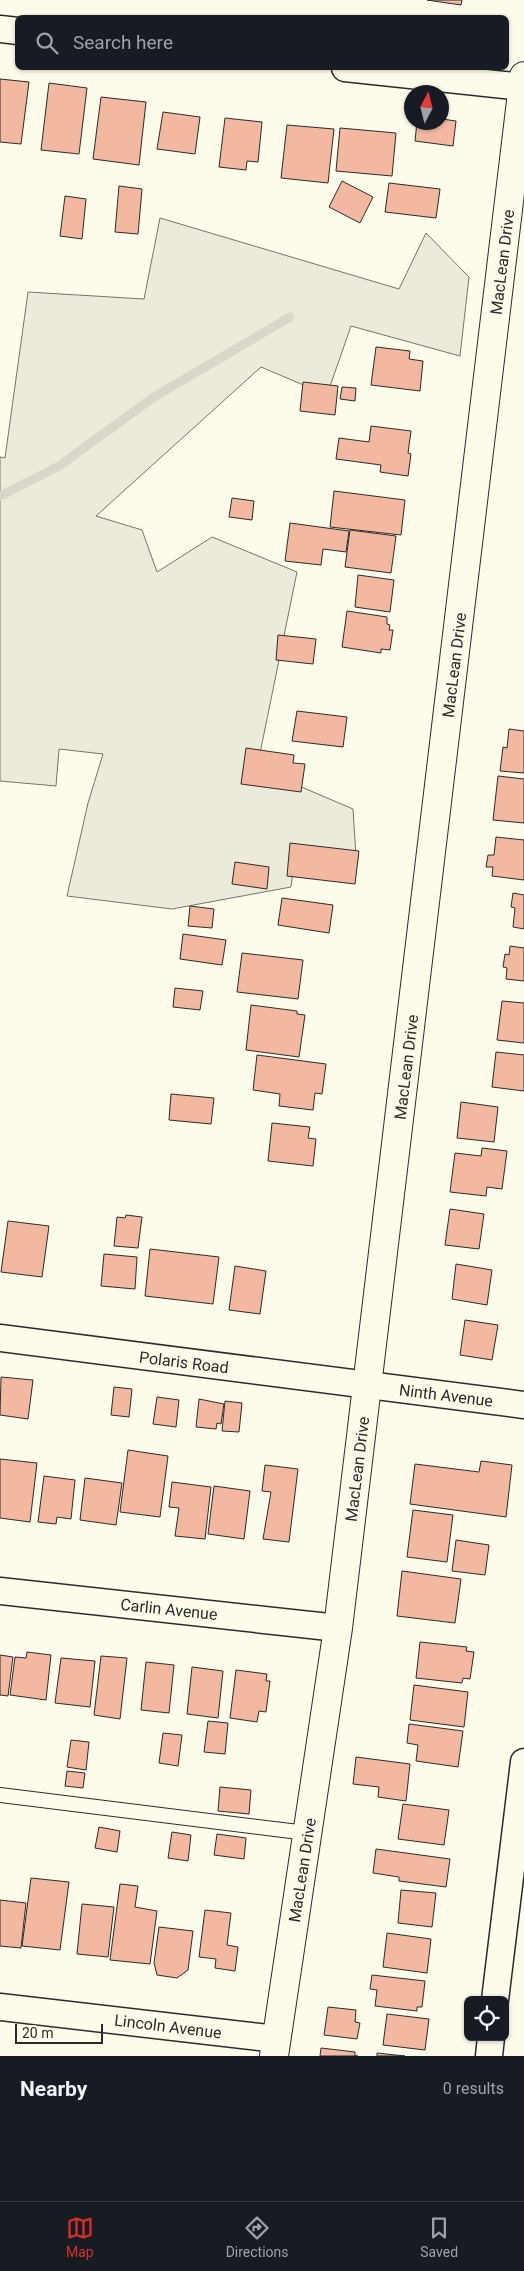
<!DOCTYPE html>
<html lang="en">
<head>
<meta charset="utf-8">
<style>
  :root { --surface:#171b24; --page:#20242c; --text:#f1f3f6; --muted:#9ea1a6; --line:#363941; --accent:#d93025 }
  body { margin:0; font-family:Roboto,sans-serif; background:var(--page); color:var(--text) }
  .controls { position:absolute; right:15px; bottom:15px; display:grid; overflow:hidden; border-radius:8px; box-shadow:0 1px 4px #0004 }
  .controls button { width:45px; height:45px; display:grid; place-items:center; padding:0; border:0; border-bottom:1px solid var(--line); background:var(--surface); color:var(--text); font:25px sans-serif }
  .compass { position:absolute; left:404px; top:85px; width:45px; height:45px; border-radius:50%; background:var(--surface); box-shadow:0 1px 4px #0004; rotate:7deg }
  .scale { position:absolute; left:15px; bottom:12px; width:88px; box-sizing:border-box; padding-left:5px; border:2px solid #2b2b2b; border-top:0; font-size:14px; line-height:18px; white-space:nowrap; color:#2b2b2b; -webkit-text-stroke:4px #fdfbea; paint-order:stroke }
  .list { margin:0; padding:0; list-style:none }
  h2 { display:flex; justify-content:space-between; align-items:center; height:65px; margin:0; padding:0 20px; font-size:21px }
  h2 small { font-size:16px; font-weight:400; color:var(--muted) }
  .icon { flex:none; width:28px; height:28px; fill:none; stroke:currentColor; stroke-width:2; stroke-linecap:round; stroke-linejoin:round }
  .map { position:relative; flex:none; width:524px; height:2056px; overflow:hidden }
  .search { position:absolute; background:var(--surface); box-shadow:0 1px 4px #0004; left:15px; right:15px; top:15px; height:55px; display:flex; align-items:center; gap:12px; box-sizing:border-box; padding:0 18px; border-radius:8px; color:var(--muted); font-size:19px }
  .sheet { height:145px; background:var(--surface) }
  nav { display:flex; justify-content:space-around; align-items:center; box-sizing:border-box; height:70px; border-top:1px solid var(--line); background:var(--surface); font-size:14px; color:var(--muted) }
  nav a { display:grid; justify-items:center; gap:2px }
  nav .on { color:var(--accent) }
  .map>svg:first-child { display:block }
  .green { fill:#ecebdb; stroke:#74746e }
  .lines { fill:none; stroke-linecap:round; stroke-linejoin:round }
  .stream { stroke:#d8d7c9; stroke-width:9 }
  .building { fill:#f2b8a0; stroke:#2b2b2b }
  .service-casing { stroke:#2b2b2b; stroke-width:16 }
  .minor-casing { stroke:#2b2b2b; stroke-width:29 }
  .tertiary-casing { stroke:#2b2b2b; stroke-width:30 }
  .service { stroke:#fdfbea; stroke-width:14 }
  .minor { stroke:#fdfbea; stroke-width:26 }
  .tertiary { stroke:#fdfbea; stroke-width:28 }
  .labels { text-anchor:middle; stroke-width:4; stroke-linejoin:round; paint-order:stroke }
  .street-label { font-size:16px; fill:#2b2b2b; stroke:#fdfbea }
</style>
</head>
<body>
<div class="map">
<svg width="524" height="2056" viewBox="0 0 524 2056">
  <rect width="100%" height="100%" fill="#fdfbea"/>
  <path class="green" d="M160,218L399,289L426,233L469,277L460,356L351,326L327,395L261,367L96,516L142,530L157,572L212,537L297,572L257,768L353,809L356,856L296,846L291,887L172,909L67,896L88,803L103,754L59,749L56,786L0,781V457L5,458L28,292L144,299Z"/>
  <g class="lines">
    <path class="stream" d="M0,496L59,466L154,397L290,317"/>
  </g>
  <path class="building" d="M427,0H462L461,5Z
    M0,79L29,82L21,144L0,142Z
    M49,83L87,88L79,154L41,150Z
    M101,97L146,102L139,165L93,159Z
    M163,112L200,117L195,154L157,149Z
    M225,118L262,122L258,162L247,161L246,170L219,167Z
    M442,119L456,121L453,146L415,141L417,122H442Z
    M287,125L334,129L328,183L281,178Z
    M340,128L396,133L392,176L336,171Z
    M342,181L373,197L360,223L329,207Z
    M389,183L440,189L436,218L385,212Z
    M119,186L142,189L138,234L115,232Z
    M65,196L86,199L82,239L60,236Z
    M376,347L410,351L409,359L423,361L420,391L371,385Z
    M303,382L338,386L335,415L300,411Z
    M342,387L356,388L355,401L340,399Z
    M371,426L411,431L408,453L411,454L408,476L380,472L381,465L336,459L339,438L369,442Z
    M334,491L405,500L401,535L330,527Z
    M232,498L254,501L252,520L229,517Z
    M290,523L349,531L346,552L323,549L321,565L285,561Z
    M350,530L396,536L391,573L345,567Z
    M358,575L394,580L390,612L355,607Z
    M347,611L387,617V624L390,625L389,630H393L390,650L381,649V653L342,647Z
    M278,635L316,639L313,664L276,660Z
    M297,711L347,717L343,747L292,741Z
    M509,729L524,731V773L500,771L503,747L507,748Z
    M246,748L294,755L293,763L305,764L301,792L241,784Z
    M498,776L524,779V823L493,820Z
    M496,837L524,840V880L492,876L493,867H486L488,855H494Z
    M290,843L359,851L355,884L287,876Z
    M235,862L269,867L267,889L232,884Z
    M513,893L524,895V929L513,927L515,908L511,907Z
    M282,898L333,905L329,933L278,925Z
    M190,906L214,909L212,928L188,926Z
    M183,934L226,940L222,965L180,959Z
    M510,946L524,948V981L506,979L507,968L503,967L505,954L509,955Z
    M242,953L303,960L298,999L237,992Z
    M175,988L203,991L200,1010L173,1007Z
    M502,1001L524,1003V1043L497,1040Z
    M251,1005L297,1011V1014L305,1015L299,1057L246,1050Z
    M496,1052L524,1055V1091L492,1087Z
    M257,1055L326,1064L322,1094L315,1093L313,1110L279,1106L280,1094L253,1090Z
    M171,1094L214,1098L211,1124L169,1120Z
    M461,1102L498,1107L494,1142L457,1138Z
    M272,1123L310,1127L308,1138L316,1139L313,1166L268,1161Z
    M482,1148L507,1151L502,1189L487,1187L486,1196L450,1192L455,1153L481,1156Z
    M450,1209L484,1214L479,1249L445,1245Z
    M126,1215L142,1217L138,1248L114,1246L117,1217L125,1218Z
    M8,1221L49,1226L42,1277L1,1272Z
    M150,1249L219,1257L213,1304L145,1296Z
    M104,1254L137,1257L135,1289L101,1286Z
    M456,1264L492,1270L487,1305L452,1299Z
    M235,1266L266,1271L260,1314L229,1310Z
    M465,1320L498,1325L492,1360L460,1355Z
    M1,1377L33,1380L28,1419L0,1415Z
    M114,1387L132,1389L129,1417L111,1415Z
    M157,1397L179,1400L176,1427L153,1424Z
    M199,1399L224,1404L221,1424L217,1423L216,1429L196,1427Z
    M225,1401L242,1403L239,1432L222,1431Z
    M128,1450L168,1456L160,1517L120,1512Z
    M0,1459L37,1463L30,1522L0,1518Z
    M481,1461L512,1465L506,1517L410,1504L415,1464L479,1472Z
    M265,1465L298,1469L289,1542L263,1539L271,1492L262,1491Z
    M44,1476L75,1480L71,1519L57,1517L56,1524L38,1522Z
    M85,1478L122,1483L116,1525L80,1520Z
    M172,1482L211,1487L205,1539L175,1536L179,1508L169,1507Z
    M214,1486L250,1491L244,1539L208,1534Z
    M413,1510L453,1515L447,1562L407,1557Z
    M456,1540L489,1545L485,1575L452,1571Z
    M402,1571L461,1579L455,1623L397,1616Z
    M420,1642L467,1647L466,1651L474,1652L470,1679L463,1678L462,1683L416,1678Z
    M27,1652L51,1655L46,1700L10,1695L15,1657L26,1658Z
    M0,1655L13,1657L8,1696L0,1695Z
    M101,1656L127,1658L120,1719L94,1715Z
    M61,1658L95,1661L90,1707L55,1703Z
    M146,1662L174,1665L169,1713L141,1710Z
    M192,1667L223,1671L218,1718L187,1714Z
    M236,1670L267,1674L266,1681H270L266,1712L259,1711L257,1722L230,1718Z
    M414,1685L468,1692L464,1727L410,1720Z
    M208,1721L228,1723L225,1754L204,1752Z
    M409,1724L463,1731L458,1767L416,1761L418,1745L407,1743Z
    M163,1733L182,1735L178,1766L159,1763Z
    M71,1740L89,1742L86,1770L67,1767Z
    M356,1757L410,1764L406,1801L378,1797L379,1787L353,1784Z
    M67,1771L85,1773L83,1788L65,1786Z
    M220,1787L251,1790L249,1814L218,1811Z
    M403,1804L449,1810L444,1845L398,1839Z
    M99,1827L120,1831L117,1852L95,1848Z
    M172,1832L191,1835L188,1861L168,1858Z
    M217,1834L246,1838L244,1859L214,1855Z
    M376,1849L450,1859L446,1887L399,1881V1877L373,1873Z
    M31,1878L69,1882L60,1950L22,1946Z
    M120,1884L138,1886L135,1907L157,1911L150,1964L110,1960Z
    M401,1890L436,1893L432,1927L398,1923Z
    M0,1900L26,1903L21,1948L0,1946Z
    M82,1904L114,1907L108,1957L77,1954Z
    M205,1910L231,1913L227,1945L238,1947L235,1971L215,1968L216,1959L199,1957Z
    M159,1927L193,1931L188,1970L177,1978L157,1975L154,1963Z
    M387,1933L431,1939L427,1973L383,1967Z
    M372,1975L425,1981L422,2007H417V2011L375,2006L377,1990L370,1989Z
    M328,2007L356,2010L355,2022L360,2023L357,2039L324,2035Z
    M387,2014L429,2019L425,2050L383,2045Z
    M321,2048L355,2052V2056H358H320Z
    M377,2053L405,2056H377Z"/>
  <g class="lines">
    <defs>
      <path id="service" d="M0,1795L307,1833"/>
      <path id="minor" d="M0,29L18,31
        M345,68L523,87
        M0,1338L524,1405
        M0,1591L338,1628
        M495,2000L524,1762
        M0,2007L276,2039
        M489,2056L491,2037"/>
      <path id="tertiary" d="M274,2056L338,1628L524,76"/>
    </defs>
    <use href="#service" class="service-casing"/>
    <use href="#minor" class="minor-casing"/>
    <use href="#tertiary" class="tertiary-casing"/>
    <use href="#service" class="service"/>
    <use href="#minor" class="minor"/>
    <use href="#tertiary" class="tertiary"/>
  </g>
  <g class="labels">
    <g class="street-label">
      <text transform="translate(502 262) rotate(-83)" y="6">MacLean Drive</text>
      <text transform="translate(454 665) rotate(-83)" y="6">MacLean Drive</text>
      <text transform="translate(406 1067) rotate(-83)" y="6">MacLean Drive</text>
      <text transform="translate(184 1362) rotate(7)" y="6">Polaris Road</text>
      <text transform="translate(446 1395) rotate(7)" y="6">Ninth Avenue</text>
      <text transform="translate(357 1469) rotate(-83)" y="6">MacLean Drive</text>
      <text transform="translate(169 1609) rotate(6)" y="6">Carlin Avenue</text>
      <text transform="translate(302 1870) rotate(-81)" y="6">MacLean Drive</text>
      <text transform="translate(168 2026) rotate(7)" y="6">Lincoln Avenue</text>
    </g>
  </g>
</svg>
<div class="controls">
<button><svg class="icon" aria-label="locate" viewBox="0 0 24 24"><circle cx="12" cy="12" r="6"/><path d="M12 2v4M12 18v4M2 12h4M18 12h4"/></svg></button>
</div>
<svg class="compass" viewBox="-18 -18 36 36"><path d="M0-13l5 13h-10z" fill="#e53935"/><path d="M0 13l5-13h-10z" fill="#9ea1a6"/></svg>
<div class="scale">20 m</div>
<div class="search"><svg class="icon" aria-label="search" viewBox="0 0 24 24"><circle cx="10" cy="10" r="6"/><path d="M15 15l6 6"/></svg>Search here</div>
</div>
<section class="sheet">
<h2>Nearby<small>0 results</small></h2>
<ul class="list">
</ul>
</section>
<nav>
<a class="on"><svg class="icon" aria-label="map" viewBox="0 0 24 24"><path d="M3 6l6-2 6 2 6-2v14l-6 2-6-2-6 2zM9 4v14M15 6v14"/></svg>Map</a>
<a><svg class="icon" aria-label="directions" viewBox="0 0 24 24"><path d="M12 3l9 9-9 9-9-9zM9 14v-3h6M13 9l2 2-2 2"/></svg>Directions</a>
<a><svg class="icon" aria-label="saved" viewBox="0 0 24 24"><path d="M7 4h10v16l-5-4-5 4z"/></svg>Saved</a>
</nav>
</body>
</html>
